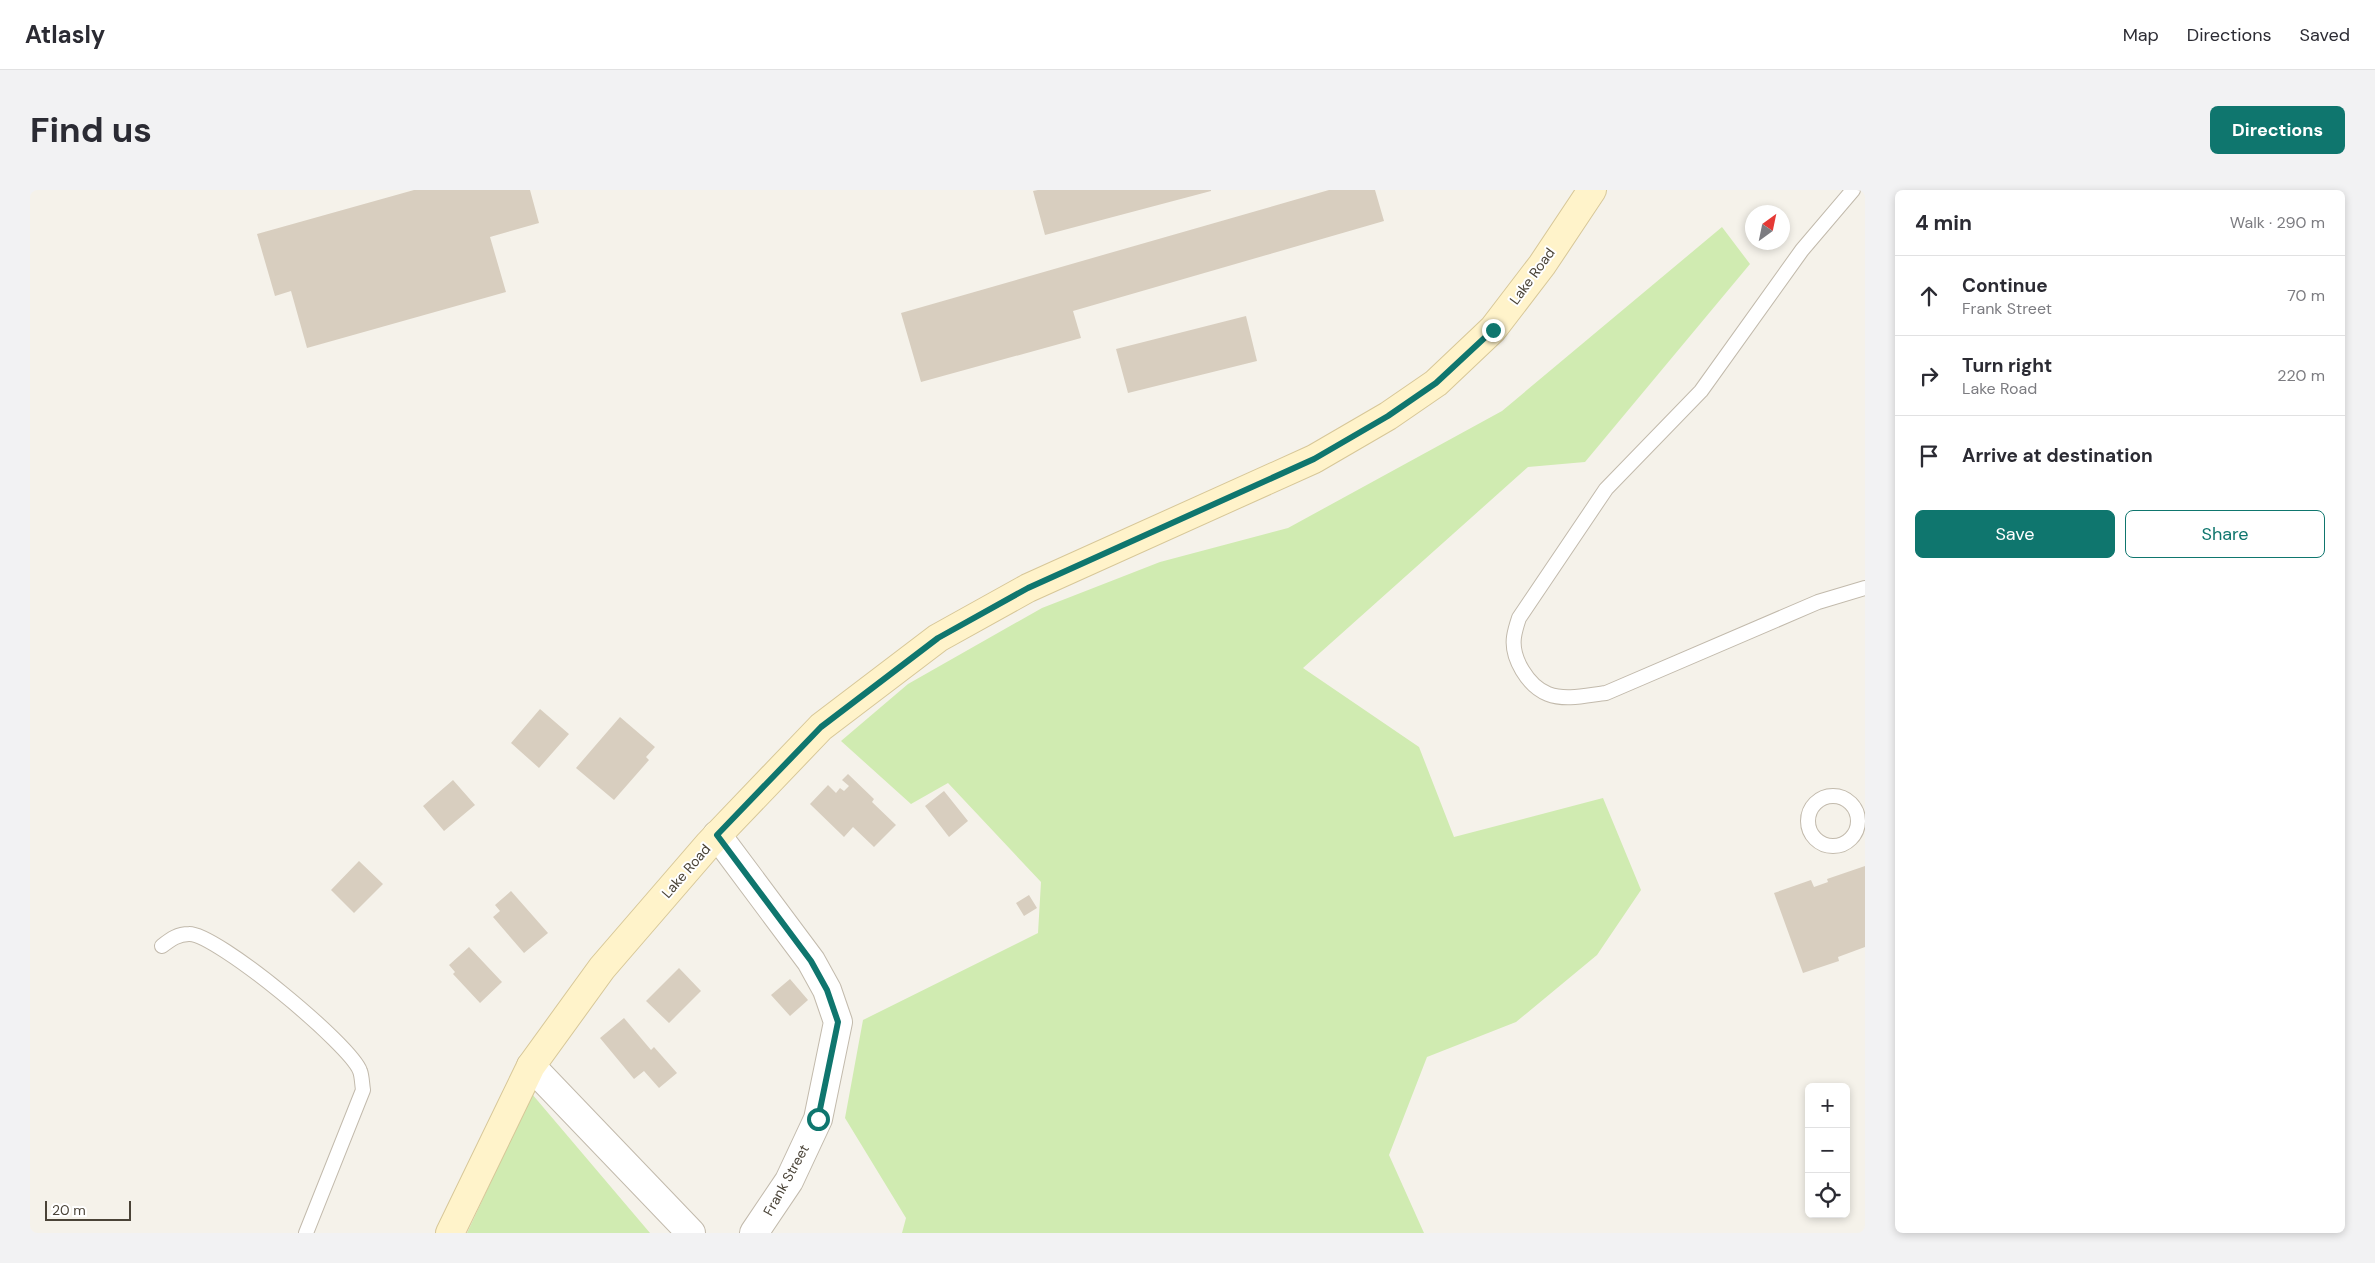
<!DOCTYPE html>
<html lang="en">
<head>
<meta charset="utf-8">
<style>
  :root { --surface:#fff; --page:#f2f2f3; --text:#2b2b33; --muted:#7c7c81; --line:#e1e1e2; --accent:#0f766e }
  body { margin:0; font-family:"DM Sans",sans-serif; background:var(--page); color:var(--text) }
  .controls { position:absolute; right:15px; bottom:15px; display:grid; overflow:hidden; border-radius:8px; box-shadow:0 2px 8px #0003 }
  .controls button { width:45px; height:45px; display:grid; place-items:center; padding:0; border:0; border-bottom:1px solid var(--line); background:var(--surface); color:var(--text); font:25px sans-serif }
  .compass { position:absolute; left:1715px; top:15px; width:45px; height:45px; border-radius:50%; background:var(--surface); box-shadow:0 2px 8px #0003; rotate:33deg }
  .scale { position:absolute; left:15px; bottom:12px; width:86px; box-sizing:border-box; padding-left:5px; border:2px solid #4a4337; border-top:0; font-size:14px; line-height:18px; white-space:nowrap; color:#4a4337; -webkit-text-stroke:4px #fff; paint-order:stroke }
  .stop { position:absolute; width:15px; height:15px; margin:-11px; border:4px solid #0f766e; border-radius:50%; background:#fff }
  .stop.end { background:#0f766e; border-color:#fff; box-shadow:0 1px 5px #0008 }
  .list { margin:0; padding:0; list-style:none }
  h2 { display:flex; justify-content:space-between; align-items:center; height:65px; margin:0; padding:0 20px; font-size:21px }
  h2 small { font-size:16px; font-weight:400; color:var(--muted) }
  .list li { display:grid; grid-template-columns:32px 1fr auto; gap:15px; align-items:center; box-sizing:border-box; height:80px; padding:0 20px; border-top:1px solid var(--line) }
  .list b { display:block; font-size:19px; white-space:nowrap }
  .list p { margin:0; font-size:16px; white-space:nowrap; color:var(--muted) }
  .list em { font-size:16px; font-style:normal; color:var(--muted) }
  .actions { display:flex; gap:10px; padding:15px 20px }
  .actions a { flex:1; padding:11px 0; border:1px solid var(--accent); border-radius:8px; text-align:center; font-size:18px; color:var(--accent) }
  .actions .main { background:var(--accent); color:#fff }
  .icon { flex:none; width:28px; height:28px; fill:none; stroke:currentColor; stroke-width:2; stroke-linecap:round; stroke-linejoin:round }
  .map { position:relative; flex:none; width:1835px; height:1043px; overflow:hidden; border-radius:8px }
  header { display:flex; align-items:center; gap:30px; box-sizing:border-box; height:70px; padding:0 25px; background:var(--surface); border-bottom:1px solid var(--line) }
  header strong { font-size:24px }
  nav { display:flex; gap:28px; margin-inline-start:auto; font-size:18px }
  .intro { display:flex; align-items:center; justify-content:space-between; box-sizing:border-box; height:120px; padding:0 30px }
  h1 { margin:0; font-size:35px }
  .button { padding:12px 22px; border-radius:8px; background:var(--accent); color:#fff; font-size:18px; font-weight:700 }
  main { display:flex; gap:30px; padding:0 30px }
  aside { flex:1; background:var(--surface); border-radius:8px; box-shadow:0 2px 8px #0003 }
  .map>svg:first-child { display:block }
  .green { fill:#d0ebb1 }
  .building { fill:#d8cebf }
  .lines { fill:none; stroke-linecap:round; stroke-linejoin:round }
  .lane-casing { stroke:#c2baac; stroke-width:16 }
  .street-casing { stroke:#c2baac; stroke-width:30 }
  .secondary-casing { stroke:#d7c798; stroke-width:30 }
  .lane { stroke:#fff; stroke-width:14 }
  .street { stroke:#fff; stroke-width:28 }
  .secondary { stroke:#fff3ca; stroke-width:28 }
  .route { stroke:#0f766e; stroke-width:6 }
  .labels { text-anchor:middle; stroke-width:4; stroke-linejoin:round; paint-order:stroke }
  .street-label { font-size:14px; fill:#4a4337; stroke:#fff }
</style>
</head>
<body>
<header>
<strong>Atlasly</strong>
<nav><a>Map</a><a>Directions</a><a>Saved</a></nav>
</header>
<div class="intro"><h1>Find us</h1><a class="button">Directions</a></div>
<main>
<div class="map">
<svg width="1835" height="1043" viewBox="0 0 1835 1043">
  <rect width="100%" height="100%" fill="#f5f2ea"/>
  <path class="green" d="M1692,37L1720,74L1555,272L1498,277L1273,478L1389,557L1424,647L1573,608L1611,700L1567,765L1486,832L1397,867L1359,965L1394,1043H872L876,1028L815,928L833,830L1008,743L1011,692L918,593L881,614L811,551L878,494L1012,418L1130,372L1258,338L1472,221Z
    M502,904L620,1043H437Z"/>
  <path class="building" d="M384,0H500L509,33L460,47L476,102L277,158L261,101L245,106L227,44Z
    M1008,0H1181V1L1015,45L1003,1Z
    M1299,0H1345L1354,31L1043,121L1051,148L891,192L871,123Z
    M1216,126L1227,171L1098,203L1086,159Z
    M510,519L539,544L509,578L481,553Z
    M590,527L625,557L616,567L619,570L584,610L546,578Z
    M818,584L844,609L842,612L866,635L844,657L823,637L814,647L780,614L798,595L806,603L810,598L814,601L819,596L812,590Z
    M423,590L445,615L414,641L393,616Z
    M914,601L938,631L919,647L895,616Z
    M329,671L353,694L324,723L301,700Z
    M1835,676V757L1808,767L1809,771L1773,783L1744,703L1781,690L1784,697L1798,692L1797,689Z
    M481,701L518,743L494,763L463,727L470,721L465,715Z
    M999,705L1007,718L994,726L986,713Z
    M439,757L472,792L450,813L423,784L425,782L419,775Z
    M649,778L671,801L639,833L616,811Z
    M760,789L778,810L760,826L741,805Z
    M594,828L621,860L624,857L647,883L629,898L614,881L604,889L570,848Z"/>
  <g class="lines">
    <defs>
      <path id="lane" d="M1823,0L1772,60L1671,201L1576,299L1489,428C1487,434 1485,440 1484,447C1481,468 1498,496 1518,504C1536,511 1558,505 1576,503L1788,412L1835,398
        M1778 631a25 25 0 1 1 50 0a25 25 0 1 1-50 0Z
        M132,756C141,749 148,744 159,744C186,743 321,855 330,881C332,886 332,894 333,900L276,1043"/>
      <path id="street" d="M687,645L781,771L797,800L808,832L788,929L759,991L724,1043
        M501,876L661,1043"/>
      <path id="secondary" d="M420,1043L501,876L572,778L679,654L791,537L908,448L998,398L1284,269L1358,226L1406,193L1463,139L1512,75L1562,0"/>
    </defs>
    <use href="#lane" class="lane-casing"/>
    <use href="#street" class="street-casing"/>
    <use href="#secondary" class="secondary-casing"/>
    <use href="#lane" class="lane"/>
    <use href="#street" class="street"/>
    <use href="#secondary" class="secondary"/>
  </g>
  <g class="lines">
    <path class="route" d="M788,929L808,832L797,800L781,771L687,645L791,537L908,448L998,398L1284,269L1358,226L1406,193L1463,140"/>
  </g>
  <g class="labels">
    <g class="street-label">
      <text transform="translate(1502 86) rotate(-54)" y="5">Lake Road</text>
      <text transform="translate(656 681) rotate(-49)" y="5">Lake Road</text>
      <text transform="translate(756 990) rotate(-61)" y="5">Frank Street</text>
    </g>
  </g>
</svg>
<div class="controls">
<button>+</button>
<button>−</button>
<button><svg class="icon" aria-label="locate" viewBox="0 0 24 24"><circle cx="12" cy="12" r="6"/><path d="M12 2v4M12 18v4M2 12h4M18 12h4"/></svg></button>
</div>
<svg class="compass" viewBox="-18 -18 36 36"><path d="M0-13l5 13h-10z" fill="#e53935"/><path d="M0 13l5-13h-10z" fill="#7c7c81"/></svg>
<div class="scale">20 m</div>
<div class="stop" style="left:788px;top:929px"></div>
<div class="stop end" style="left:1463px;top:140px"></div>
</div>
<aside>
<h2>4 min<small>Walk · 290 m</small></h2>
<ul class="list">
<li><svg class="icon" aria-label="ahead" viewBox="0 0 24 24"><path d="M12 20V5M6 11l6-6 6 6"/></svg><div><b>Continue</b><p>Frank Street</p></div><em>70 m</em></li>
<li><svg class="icon" aria-label="right" viewBox="0 0 24 24"><path d="M7 20v-9h11M14 6l5 5-5 5"/></svg><div><b>Turn right</b><p>Lake Road</p></div><em>220 m</em></li>
<li><svg class="icon" aria-label="arrive" viewBox="0 0 24 24"><path d="M6 21V4h12l-3 4 3 4H6"/></svg><div><b>Arrive at destination</b></div></li>
</ul>
<div class="actions"><a class="main">Save</a><a>Share</a></div>
</aside>
</main>
</body>
</html>
